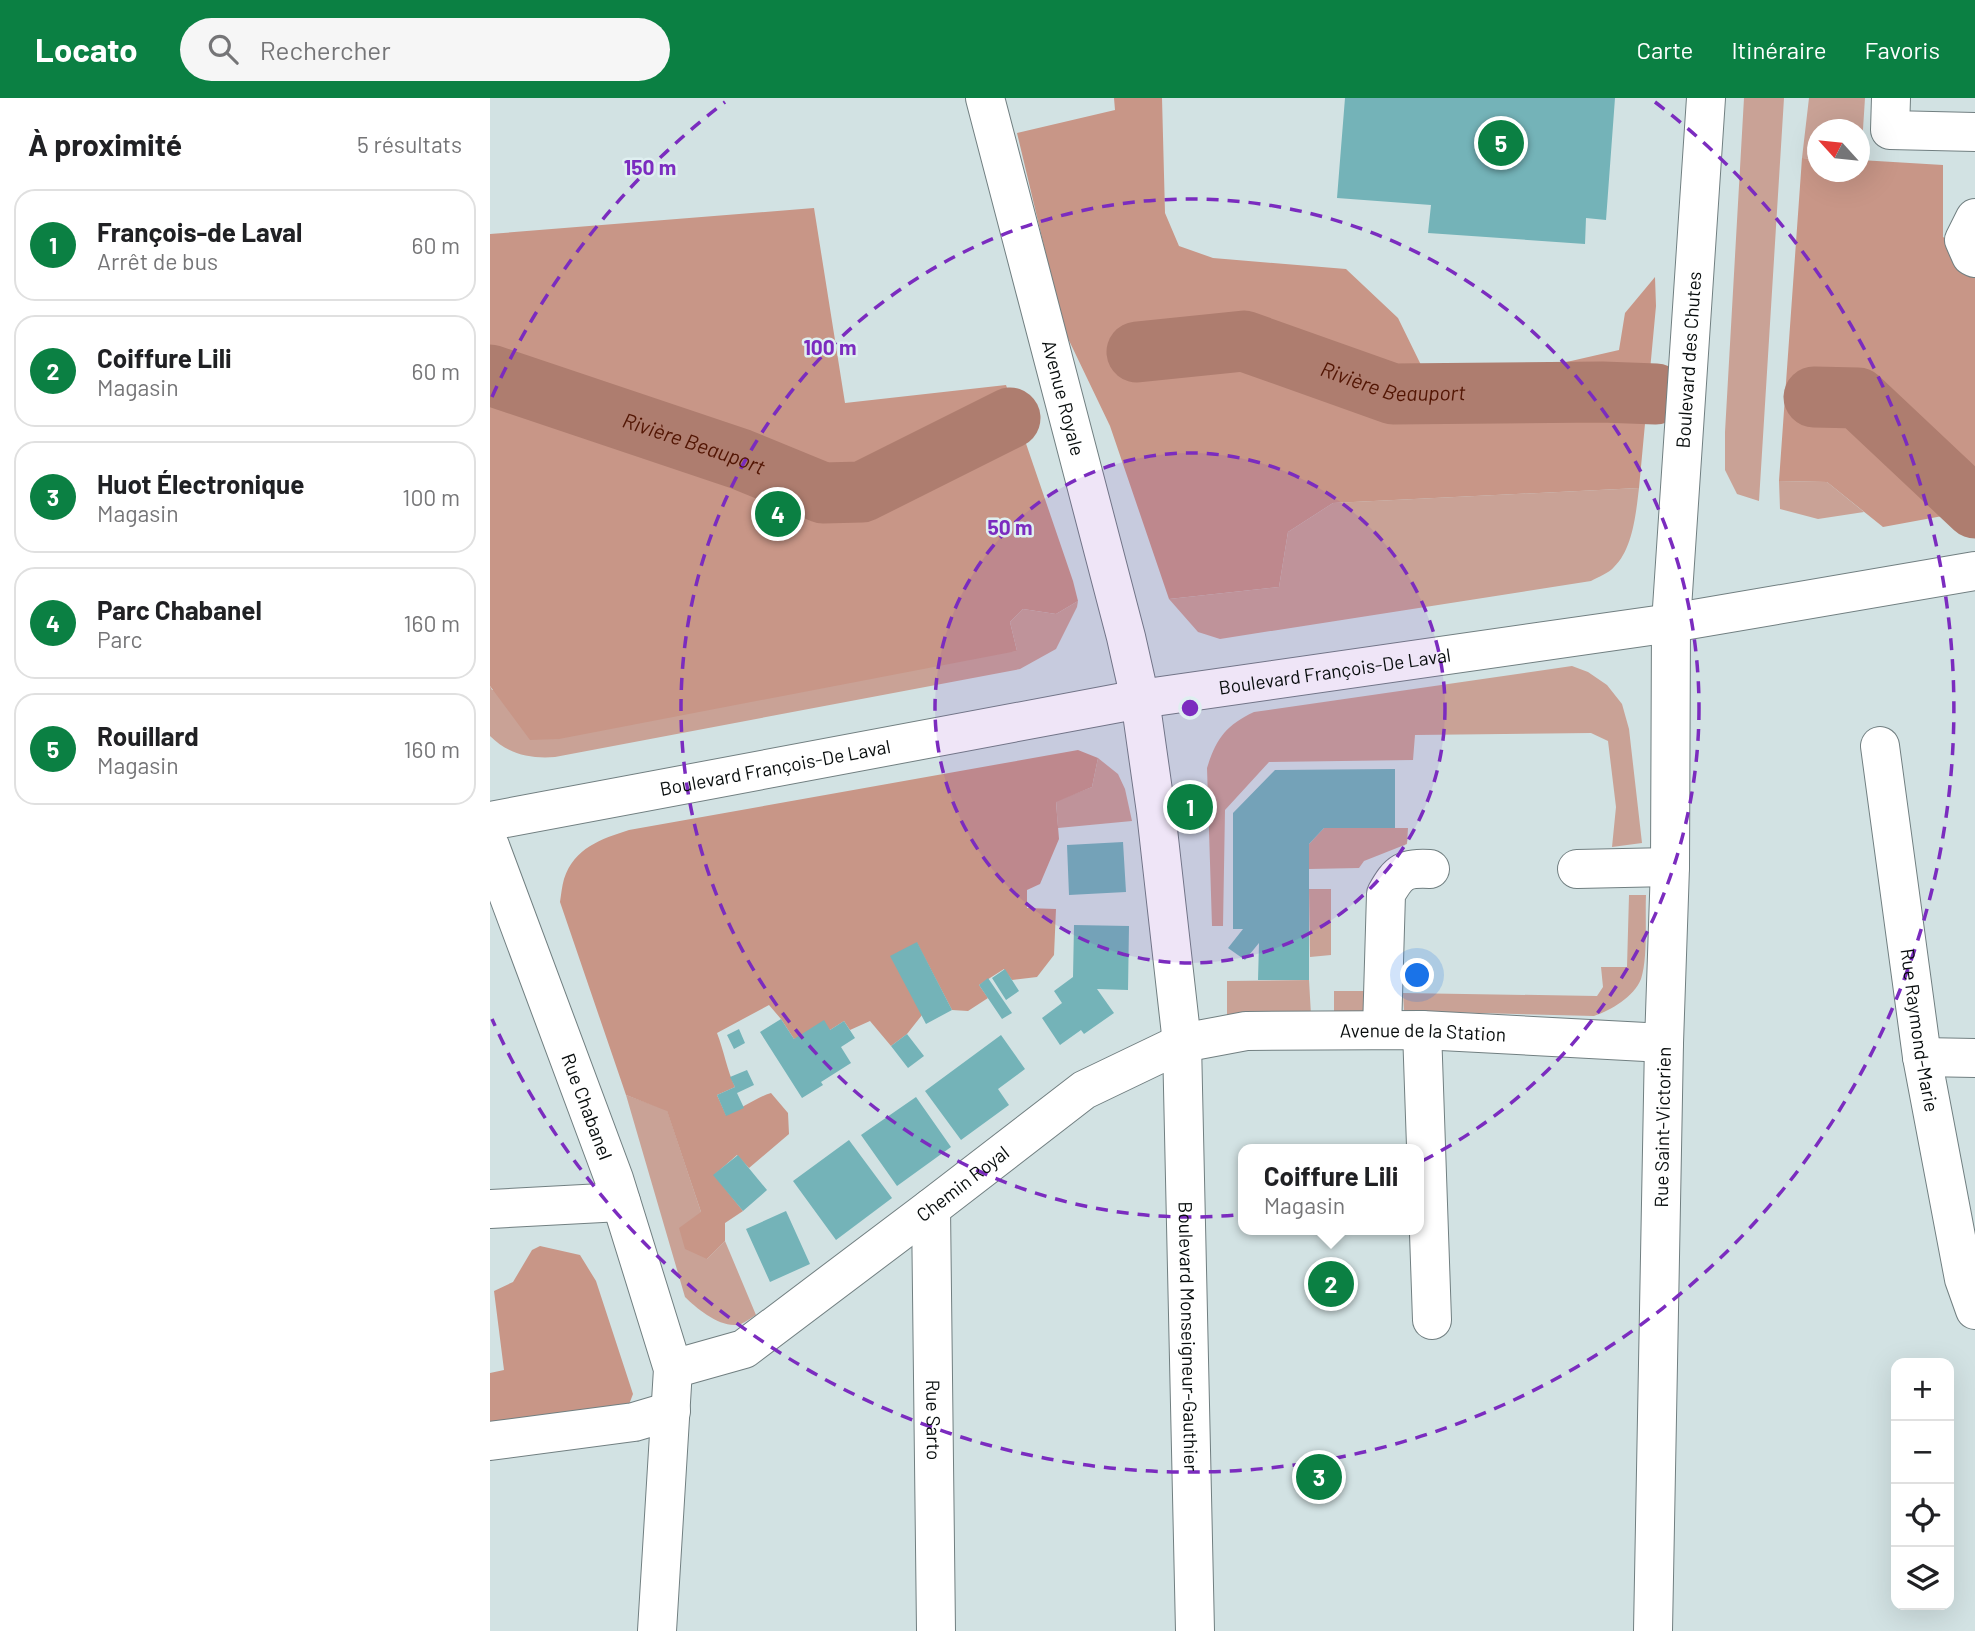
<!DOCTYPE html>
<html lang="fr">
<head>
<meta charset="utf-8">
<style>
  :root { --surface:#fff; --page:#f6f6f6; --text:#202124; --muted:#757577; --line:#e0e0e0; --accent:#0b8043 }
  body { margin:0; font-family:Barlow,sans-serif; background:var(--page); color:var(--text) }
  .controls { position:absolute; right:21px; bottom:21px; display:grid; overflow:hidden; border-radius:14px; box-shadow:0 7px 28px #0002 }
  .controls button { width:63px; height:63px; display:grid; place-items:center; padding:0; border:0; border-bottom:2px solid var(--line); background:var(--surface); color:var(--text); font:35px sans-serif }
  .compass { position:absolute; left:1317px; top:21px; width:63px; height:63px; border-radius:50%; background:var(--surface); box-shadow:0 7px 28px #0002; rotate:297deg }
  .you { position:absolute; left:928px; top:878px; width:24px; height:24px; margin:-18px; border:5px solid #fff; border-radius:50%; background:#1a73e8; box-shadow:0 0 0 10px #1a73e833 }
  .badge { display:grid; place-items:center; width:46px; height:46px; border-radius:50%; background:var(--accent); color:#fff; font-size:23px; font-weight:700 }
  .pin { position:absolute; translate:-50% -50%; border:4px solid #fff; box-shadow:0 2px 7px #0006 }
  .popup { position:absolute; left:748px; top:1046px; width:186px; height:91px; box-sizing:border-box; display:grid; place-content:center; border-radius:14px; background:var(--surface); filter:drop-shadow(0 2px 5px #0005); font-size:23px; white-space:nowrap; color:var(--muted) }
  .popup b { font-size:26px; color:var(--text) }
  .popup::after { content:''; position:absolute; left:50%; top:100%; margin-left:-14px; border:14px solid transparent; border-top-color:var(--surface) }
  .list { margin:0; padding:0; list-style:none }
  h2 { display:flex; justify-content:space-between; align-items:center; height:91px; margin:0; padding:0 28px; font-size:30px }
  h2 small { font-size:23px; font-weight:400; color:var(--muted) }
  .list li { display:grid; grid-template-columns:46px 1fr auto; gap:21px; align-items:center; box-sizing:border-box; height:112px; margin:0 14px 14px; padding:0 14px; border:2px solid var(--line); border-radius:21px }
  .list b { display:block; font-size:26px; white-space:nowrap }
  .list p { margin:0; font-size:23px; white-space:nowrap; color:var(--muted) }
  .list em { font-size:23px; font-style:normal; color:var(--muted) }
  .icon { flex:none; width:38px; height:38px; fill:none; stroke:currentColor; stroke-width:2; stroke-linecap:round; stroke-linejoin:round }
  .map { position:relative; flex:none; width:1485px; height:1533px; overflow:hidden }
  header { display:flex; align-items:center; gap:42px; box-sizing:border-box; height:98px; padding:0 35px; background:var(--accent); color:#fff }
  header strong { font-size:33px }
  nav { display:flex; gap:38px; margin-inline-start:auto; font-size:24px }
  .search { width:490px; height:63px; background:var(--page); display:flex; align-items:center; gap:18px; box-sizing:border-box; padding:0 24px; border-radius:38px; color:var(--muted); font-size:26px }
  main { display:flex }
  aside { flex:1; background:var(--surface) }
  .map>svg:first-child { display:block }
  .green { fill:#c9a296 }
  .forest { fill:#c89687 }
  .lines { fill:none; stroke-linecap:round; stroke-linejoin:round }
  .river { stroke:#ae7d6f; stroke-width:61 }
  .building { fill:#74b3b8 }
  .minor-casing { stroke:#717f81; stroke-width:40 }
  .major-casing { stroke:#717f81; stroke-width:40 }
  .minor { stroke:#fff; stroke-width:38 }
  .major { stroke:#fff; stroke-width:38 }
  .ring { fill:none; stroke:#7b2cbf; stroke-width:3.5; stroke-dasharray:12 9 }
  .labels { text-anchor:middle; stroke-width:5; stroke-linejoin:round; paint-order:stroke }
  .street-label { font-size:19px; fill:#080d0d; stroke:#dfeff0 }
  .water-label { font-size:21px; font-style:italic; fill:#521503; stroke:#dfeff0 }
  .centre { fill:#7b2cbf; stroke:#dfeff0; stroke-width:3.5 }
  .ring-label { font-size:21px; text-anchor:middle; font-weight:bold; fill:#7b2cbf; stroke:#dfeff0; stroke-width:5; stroke-linejoin:round; paint-order:stroke }
</style>
</head>
<body>
<header>
<strong>Locato</strong>
<div class="search"><svg class="icon" aria-label="search" viewBox="0 0 24 24"><circle cx="10" cy="10" r="6"/><path d="M15 15l6 6"/></svg>Rechercher</div>
<nav><a>Carte</a><a>Itinéraire</a><a>Favoris</a></nav>
</header>
<main>
<aside>
<h2>À proximité<small>5 résultats</small></h2>
<ul class="list">
<li><span class="badge">1</span><div><b>François-de Laval</b><p>Arrêt de bus</p></div><em>60 m</em></li>
<li><span class="badge">2</span><div><b>Coiffure Lili</b><p>Magasin</p></div><em>60 m</em></li>
<li><span class="badge">3</span><div><b>Huot Électronique</b><p>Magasin</p></div><em>100 m</em></li>
<li><span class="badge">4</span><div><b>Parc Chabanel</b><p>Parc</p></div><em>160 m</em></li>
<li><span class="badge">5</span><div><b>Rouillard</b><p>Magasin</p></div><em>160 m</em></li>
</ul>
</aside>
<div class="map">
<svg width="1485" height="1533" viewBox="0 0 1485 1533">
  <rect width="100%" height="100%" fill="#d2e2e3"/>
  <path class="green" d="M1254,0H1294L1269,403L1247,396L1235,372V334Z
    M1319,0H1375L1371,62L1370,32H1328L1327,61L1312,60Z
    M1289,383L1337,384L1374,414L1328,421L1290,411Z
    M1149,390C1146,414 1143,451 1124,469C1119,475 1108,479 1101,483L730,541L708,534L679,501L789,489L798,434L843,405Z
    M588,503L587,509L566,551L530,571L65,659C40,661 18,656 0,638V588L2,592L527,553L520,524L533,511L566,516Z
    M1082,568L1098,574L1117,587L1132,606L1139,631L1152,745L1122,749L1126,709L1118,643L1101,635L925,637L923,662L779,664L735,712L733,828H722L717,670C726,641 736,627 764,614Z
    M608,660L628,676L635,691L642,723L568,730L566,703L602,689Z
    M834,730H918L917,746L874,763L869,770L819,771V746Z
    M819,791H841V857L820,859Z
    M1139,797H1156C1155,820 1158,860 1151,881C1144,899 1121,912 1104,918L914,913L913,895L1107,898L1113,889L1111,869H1137Z
    M819,882L821,917H737V883Z
    M844,893H882L873,915L844,914Z
    M136,997L177,1012L211,1114L217,1161L235,1143L266,1217C262,1219 256,1224 251,1226C233,1232 207,1211 195,1199Z"/>
  <path class="forest" d="M624,0H672L675,115L689,148L723,160L856,171L908,220L931,267L1033,274L1129,252L1135,215L1165,179L1166,208L1149,390L843,405L798,434L789,489L679,501L620,328L574,232L527,35L625,12Z
    M1312,60L1327,61L1328,74H1370V62L1453,67V139L1485,157V412L1393,429L1337,384L1289,383Z
    M324,110L355,305L516,287L583,483L588,503L566,516L533,511L520,524L527,553L69,641L40,642L0,588V136Z
    M588,652L608,660L602,689L566,704L569,741L550,786L537,792V810L566,811L564,857L547,879L522,882L514,871L489,887L498,900L478,913L462,912L427,845L432,917L417,936L401,948L380,923L360,932L354,923L340,932L304,941L291,921L279,907L227,935C234,953 237,972 245,989L227,997L236,1017C252,1011 265,1000 281,995L298,1015L299,1036L259,1070L247,1057L224,1077L253,1113L235,1125V1143L217,1161L195,1151L189,1130L211,1114L177,1013L136,997L70,804C71,797 72,788 74,781C84,750 111,741 139,732Z
    M50,1148L90,1157L106,1183L143,1296L135,1317L0,1331V1275L14,1272L4,1193L23,1184L42,1152Z"/>
  <g class="lines">
    <g class="river">
      <path id="s1" d="M647,254L754,243L903,296L1112,294L1166,296"/>
      <path id="s2" d="M0,277L250,361L333,395L372,394L520,320"/>
      <path d="M1324,299L1368,300L1485,410"/>
    </g>
  </g>
  <path class="building" d="M855,0H1125L1116,122L1096,120L1095,146L938,135L941,107L847,100Z
    M905,671V730H834L819,746V882H768L769,845L755,862L738,850L753,831H743V715L785,672Z
    M633,744L636,794L579,797L577,747Z
    M584,827L639,828L638,892L607,891L624,915L594,936L591,932L570,947L552,920L572,905L564,893L583,879Z
    M427,844L462,912L436,926L400,858Z
    M515,871L529,893L516,902L502,880Z
    M498,880L522,915L512,921L489,887Z
    M291,921L304,941L334,922L340,932L354,923L365,940L351,949L361,965L331,984L333,987L312,1000L270,934Z
    M249,931L255,945L244,951L237,937Z
    M417,936L434,958L418,970L401,948Z
    M511,937L535,971L508,991L519,1007L471,1042L435,993Z
    M257,972L264,987L247,995L254,1010L236,1018L227,997L245,989L240,979Z
    M426,999L461,1049L407,1088L371,1037Z
    M359,1042L402,1100L346,1142L303,1083Z
    M248,1057L277,1092L253,1113L223,1077Z
    M296,1113L320,1166L280,1184L256,1131Z"/>
  <g class="lines">
    <defs>
      <g id="minor">
        <path d="M1401,0L1400,32L1485,34"/>
        <path d="M1485,120L1474,142L1481,158L1485,160"/>
        <path id="s3" d="M650,601L666,714L692,945L705,1533"/>
        <path id="s4" d="M1390,648L1432,959L1474,1181L1485,1212"/>
        <path d="M1087,771L1180,769"/>
        <path d="M892,932L896,796C909,773 914,770 940,771"/>
        <path d="M932,932L942,1222"/>
        <path d="M1432,959L1485,960"/>
        <path id="s5" d="M441,1110L446,1533"/>
        <path d="M0,1111L131,1104"/>
        <path id="s6" d="M183,1271L254,1251L441,1110L594,992L692,945L756,933L932,932L1174,945"/>
        <path d="M0,1343L144,1324L181,1313"/>
        <path id="s7" d="M1163,1533L1174,945L1180,769L1181,525L1216,0"/>
      </g>
      <g id="major">
        <path id="s8" d="M495,0L636,539L650,601"/>
        <path id="s9" d="M0,723L650,601L1181,525L1485,473"/>
        <path id="s10" d="M0,748L124,1081L183,1271L167,1533"/>
      </g>
    </defs>
    <use href="#minor" class="minor-casing"/>
    <use href="#major" class="major-casing"/>
    <use href="#minor" class="minor"/>
    <use href="#major" class="major"/>
  </g>
  <circle cx="700" cy="610" r="255" fill="#7b2cbf" fill-opacity=".12"/>
  <g class="ring">
    <circle cx="700" cy="610" r="255"/>
    <circle cx="700" cy="610" r="509"/>
    <path d="M2 299A764 764 0 0 1 235 4M1165 4A764 764 0 1 1 2 921"/>
  </g>
  <g class="labels">
    <g class="street-label">
      <text dy="7" stroke="none"><textPath href="#s7" startOffset="1272">Boulevard des Chutes</textPath></text>
      <text dy="7" stroke="none"><textPath href="#s8" startOffset="310">Avenue Royale</textPath></text>
      <text dy="7" stroke="none"><textPath href="#s9" startOffset="858">Boulevard François-De Laval</textPath></text>
      <text dy="7" stroke="none"><textPath href="#s9" startOffset="290">Boulevard François-De Laval</textPath></text>
      <text dy="7" stroke="none"><textPath href="#s4" startOffset="287">Rue Raymond-Marie</textPath></text>
      <text dy="7" stroke="none"><textPath href="#s6" startOffset="852">Avenue de la Station</textPath></text>
      <text dy="7" stroke="none"><textPath href="#s10" startOffset="278">Rue Chabanel</textPath></text>
      <text dy="7" stroke="none"><textPath href="#s7" startOffset="504">Rue Saint-Victorien</textPath></text>
      <text dy="7" stroke="none"><textPath href="#s6" startOffset="348">Chemin Royal</textPath></text>
      <text dy="7" stroke="none"><textPath href="#s3" startOffset="640">Boulevard Monseigneur-Gauthier</textPath></text>
      <text dy="7" stroke="none"><textPath href="#s5" startOffset="212">Rue Sarto</textPath></text>
    </g>
    <g class="water-label">
      <text dy="7" stroke="none"><textPath href="#s1" startOffset="264">Rivière Beauport</textPath></text>
      <text dy="7" stroke="none"><textPath href="#s2" startOffset="215">Rivière Beauport</textPath></text>
    </g>
  </g>
  <circle cx="700" cy="610" r="10" class="centre"/>
  <g class="ring-label">
    <text x="160" y="77">150 m</text>
    <text x="340" y="257">100 m</text>
    <text x="520" y="437">50 m</text>
  </g>
</svg>
<div class="controls">
<button>+</button>
<button>−</button>
<button><svg class="icon" aria-label="locate" viewBox="0 0 24 24"><circle cx="12" cy="12" r="6"/><path d="M12 2v4M12 18v4M2 12h4M18 12h4"/></svg></button>
<button><svg class="icon" aria-label="layers" viewBox="0 0 24 24"><path d="M12 4l9 5-9 5-9-5zM3 14l9 5 9-5"/></svg></button>
</div>
<svg class="compass" viewBox="-18 -18 36 36"><path d="M0-13l5 13h-10z" fill="#e53935"/><path d="M0 13l5-13h-10z" fill="#757577"/></svg>
<div class="you"></div>
<div class="pin badge" style="left:700px;top:709px">1</div>
<div class="pin badge" style="left:841px;top:1186px">2</div>
<div class="popup"><b>Coiffure Lili</b>Magasin</div>
<div class="pin badge" style="left:829px;top:1379px">3</div>
<div class="pin badge" style="left:288px;top:416px">4</div>
<div class="pin badge" style="left:1011px;top:45px">5</div>
</div>
</main>
</body>
</html>
